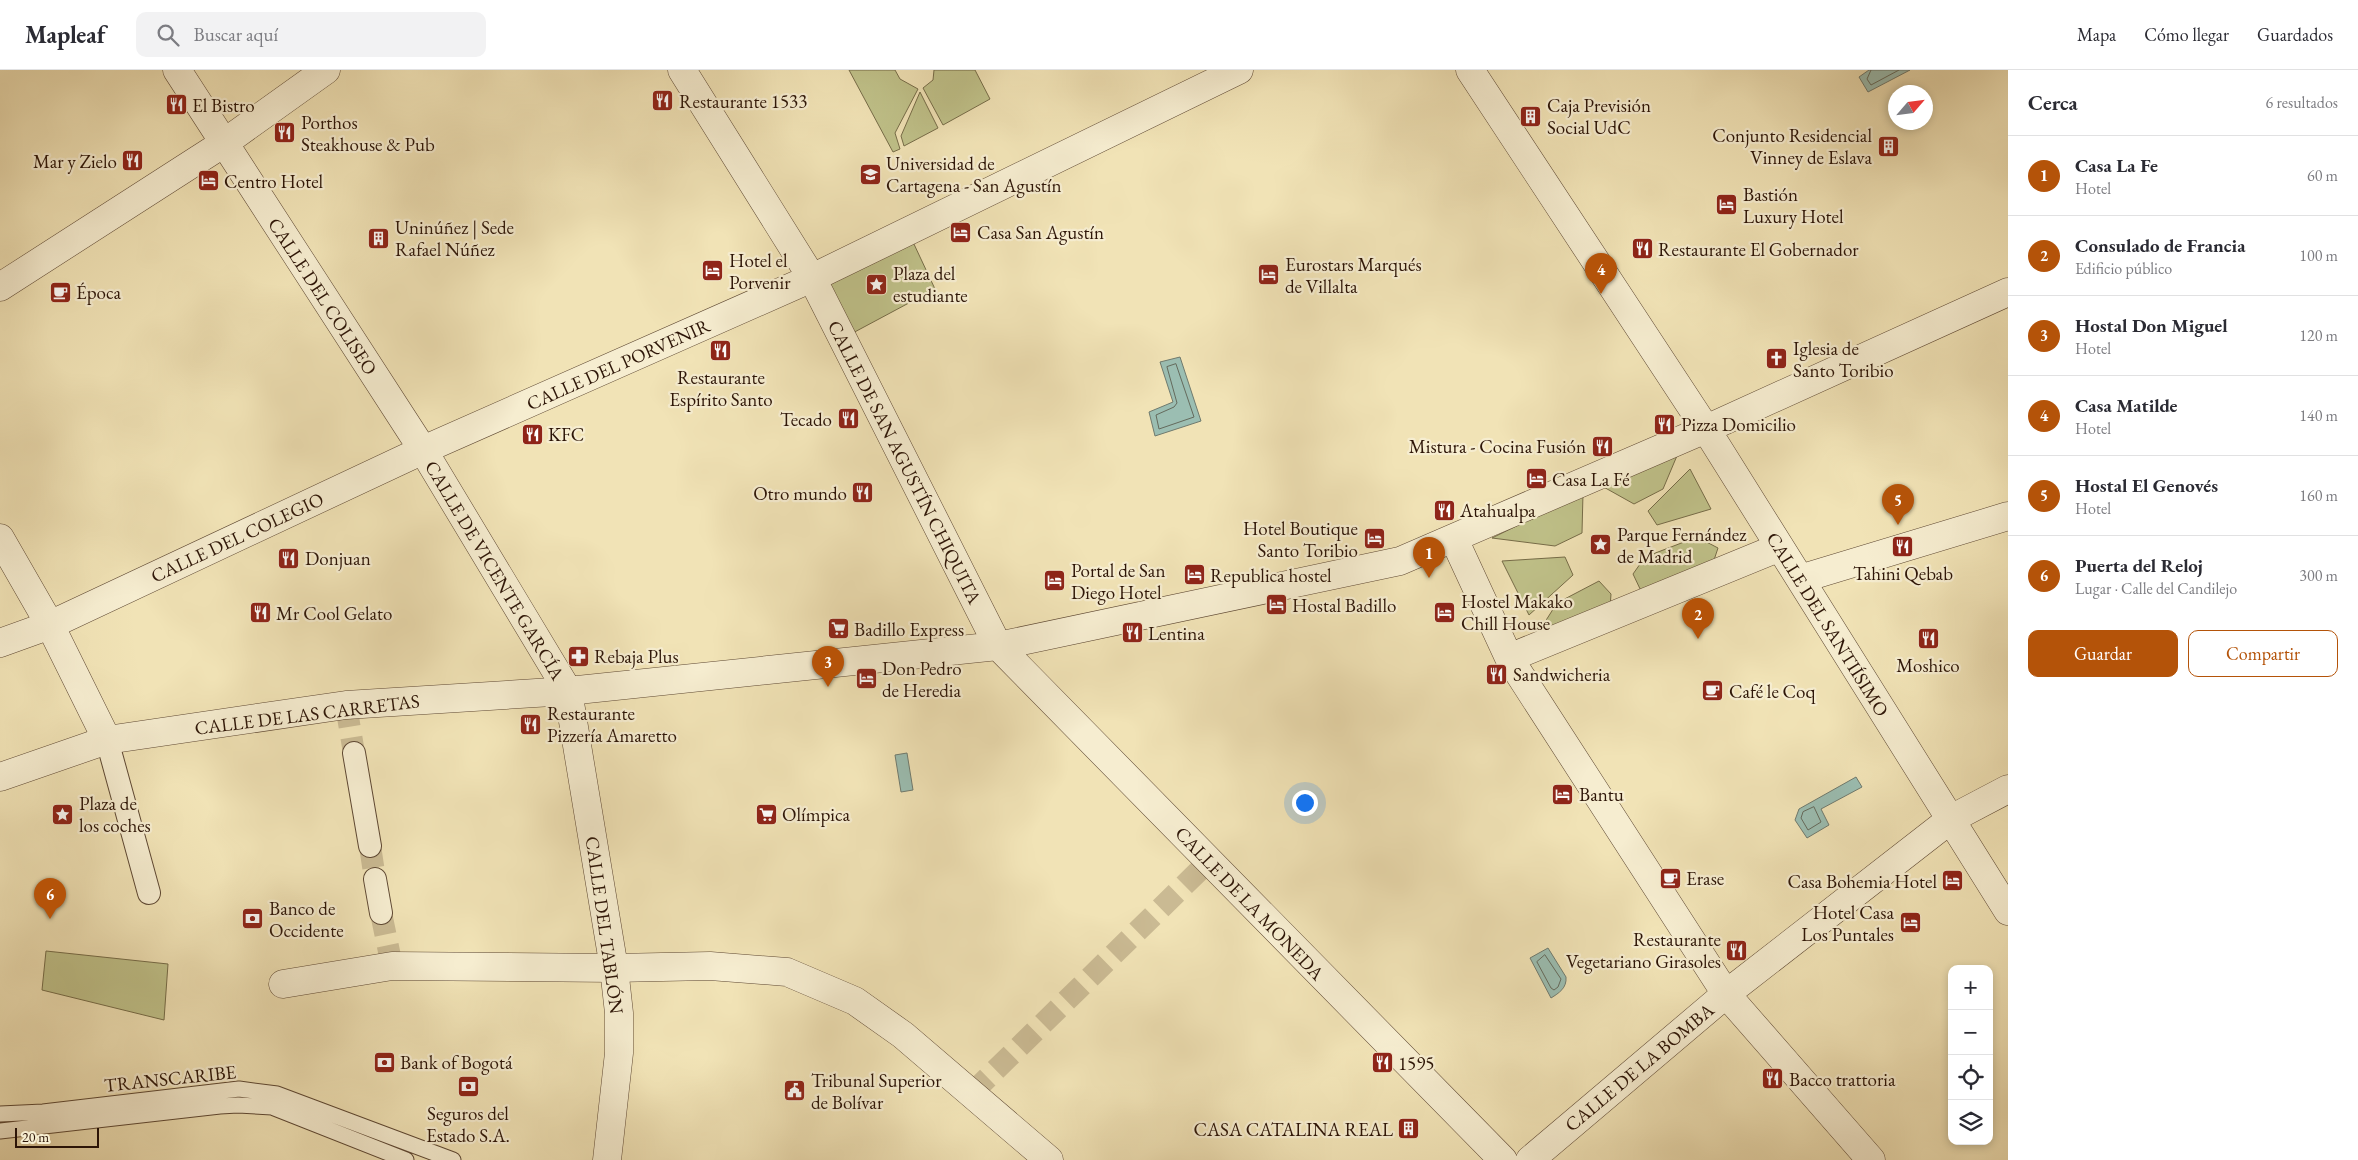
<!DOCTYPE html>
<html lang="es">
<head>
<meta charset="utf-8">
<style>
  :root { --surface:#fff; --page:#f2f2f3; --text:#2b2b33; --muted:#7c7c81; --line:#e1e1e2; --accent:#b45309 }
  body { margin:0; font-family:"EB Garamond",serif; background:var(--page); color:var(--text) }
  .controls { position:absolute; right:15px; bottom:15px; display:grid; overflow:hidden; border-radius:10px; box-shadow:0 2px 8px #0003 }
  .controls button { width:45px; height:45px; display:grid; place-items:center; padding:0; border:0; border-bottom:1px solid var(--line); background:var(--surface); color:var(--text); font:25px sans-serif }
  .compass { position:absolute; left:1888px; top:15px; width:45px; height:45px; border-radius:50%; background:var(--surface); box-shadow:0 2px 8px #0003; rotate:62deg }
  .scale { position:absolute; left:15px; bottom:12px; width:84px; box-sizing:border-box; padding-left:5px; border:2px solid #2d1507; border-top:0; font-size:14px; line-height:18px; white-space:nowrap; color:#2d1507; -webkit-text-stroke:4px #f6edd0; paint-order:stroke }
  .you { position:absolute; left:1304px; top:732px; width:18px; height:18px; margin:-12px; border:4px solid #fff; border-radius:50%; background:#1a73e8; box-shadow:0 0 0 8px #1a73e833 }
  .badge { display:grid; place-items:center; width:32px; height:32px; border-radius:50%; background:var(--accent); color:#fff; font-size:16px; font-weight:700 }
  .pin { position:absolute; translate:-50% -41px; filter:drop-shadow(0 1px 2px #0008) }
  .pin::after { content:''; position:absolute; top:26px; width:18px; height:15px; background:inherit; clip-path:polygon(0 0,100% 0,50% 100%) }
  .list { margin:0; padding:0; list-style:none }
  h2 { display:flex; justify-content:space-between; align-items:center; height:65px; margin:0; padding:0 20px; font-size:21px }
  h2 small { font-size:16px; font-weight:400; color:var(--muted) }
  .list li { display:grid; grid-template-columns:32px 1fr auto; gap:15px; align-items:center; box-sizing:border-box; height:80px; padding:0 20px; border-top:1px solid var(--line) }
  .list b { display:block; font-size:19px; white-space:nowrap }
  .list p { margin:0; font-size:16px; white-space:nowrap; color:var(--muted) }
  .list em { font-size:16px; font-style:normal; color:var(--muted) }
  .actions { display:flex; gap:10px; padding:15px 20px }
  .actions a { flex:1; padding:11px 0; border:1px solid var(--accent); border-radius:10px; text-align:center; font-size:18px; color:var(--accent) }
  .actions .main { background:var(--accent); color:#fff }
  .icon { flex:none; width:28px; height:28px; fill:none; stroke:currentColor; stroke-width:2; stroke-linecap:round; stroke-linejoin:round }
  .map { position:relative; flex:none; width:2008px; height:1090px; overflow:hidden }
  header { display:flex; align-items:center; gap:30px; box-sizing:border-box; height:70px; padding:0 25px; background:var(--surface); border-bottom:1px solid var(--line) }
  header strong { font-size:24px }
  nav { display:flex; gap:28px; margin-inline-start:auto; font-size:18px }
  .search { width:350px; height:45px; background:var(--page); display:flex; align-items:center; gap:12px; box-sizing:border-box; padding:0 18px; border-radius:10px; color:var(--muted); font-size:19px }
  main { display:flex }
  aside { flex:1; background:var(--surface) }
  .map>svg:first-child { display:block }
  .green { fill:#c0c28a; stroke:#766c48 }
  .water { fill:#9bbeb2; stroke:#6f7a6e }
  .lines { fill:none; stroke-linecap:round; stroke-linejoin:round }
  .shore { stroke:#646a5c; stroke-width:1 }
  .pedestrian-tunnel { stroke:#caba93; stroke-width:22; stroke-dasharray:22 11; stroke-linecap:butt }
  .service-casing { stroke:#5e4833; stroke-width:17 }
  .pedestrian-casing { stroke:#5e4833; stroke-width:24 }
  .minor-casing { stroke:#5e4833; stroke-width:29 }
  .tertiary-casing { stroke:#5e4833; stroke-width:29 }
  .service { stroke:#f6edd0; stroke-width:15 }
  .pedestrian { stroke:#f6edd0; stroke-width:22 }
  .minor { stroke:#f6edd0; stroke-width:28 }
  .tertiary { stroke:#f6edd0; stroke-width:28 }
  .labels { text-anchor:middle; stroke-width:4.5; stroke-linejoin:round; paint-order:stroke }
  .poi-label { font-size:19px; fill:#2d1507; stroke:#f6edd0; text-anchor:start }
  .street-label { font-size:19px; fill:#2d1507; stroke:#f6edd0 }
</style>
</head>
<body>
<header>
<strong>Mapleaf</strong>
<div class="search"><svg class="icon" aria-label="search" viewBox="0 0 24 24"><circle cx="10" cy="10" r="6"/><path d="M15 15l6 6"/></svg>Buscar aquí</div>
<nav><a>Mapa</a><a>Cómo llegar</a><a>Guardados</a></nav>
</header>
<main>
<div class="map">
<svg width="2008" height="1090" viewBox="0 0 2008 1090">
  <rect width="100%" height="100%" fill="#f1e3b6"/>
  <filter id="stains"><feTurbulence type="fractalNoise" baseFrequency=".004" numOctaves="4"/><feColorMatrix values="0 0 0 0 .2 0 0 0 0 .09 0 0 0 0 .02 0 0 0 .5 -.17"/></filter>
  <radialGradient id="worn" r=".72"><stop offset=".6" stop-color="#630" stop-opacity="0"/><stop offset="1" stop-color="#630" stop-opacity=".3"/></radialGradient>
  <path class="green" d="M849,0H895L900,9L918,19L895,63L900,79L893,82Z
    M934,0H975L990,29L943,55L923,18L933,10Z
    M920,22L938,58L904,76L901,66Z
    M913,172L935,219L849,265L818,209Z
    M1679,381L1663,419L1634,434L1600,415Z
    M1690,399L1711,439L1657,455L1648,441Z
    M1583,423L1582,463L1555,476L1492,468Z
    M1697,467L1718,478L1712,496L1642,523L1633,504L1645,487Z
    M1565,487L1573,505L1529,545L1502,491Z
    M1599,511L1611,524L1610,538L1564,560L1543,555L1557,533Z
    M46,881L168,894L164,950L42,920Z"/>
  <path class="water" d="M1869,0H1910L1868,22L1859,7Z
    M1180,287L1201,351L1155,366L1149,342L1173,332L1160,292Z
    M907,683L913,720L901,722L895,685Z
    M1856,707L1862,717L1821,739L1829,755L1807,768L1795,750L1799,739Z
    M1548,878L1566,907C1567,918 1559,923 1551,928L1530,888Z"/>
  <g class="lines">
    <path class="shore" d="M1871,0L1867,9L1871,15L1899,0
      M1176,294L1194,347L1159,359L1156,345L1174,337L1177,333L1167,297Z
      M1814,737L1821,752L1808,760L1801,748L1803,742Z
      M1545,885L1561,909L1558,917L1554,920L1551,918L1537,892Z"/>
    <path class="pedestrian-tunnel" d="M346,635L354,683
      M370,776L375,809
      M381,843L392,896
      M972,1023L1209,791"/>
    <defs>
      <path id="service" d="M0,1044L43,1042L239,1019L277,1024L453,1090
        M0,1061L220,1036L238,1035L272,1037L406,1090"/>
      <path id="pedestrian" d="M107,670L149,823
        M354,683L370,776
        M375,809L381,843"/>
      <path id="minor" d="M177,0L423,380L568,621L998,576L1400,491L1706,359L2008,222
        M682,0L812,208L998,576L1503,1090
        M1470,0L1706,359L2008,841
        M0,217L224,73L326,0
        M0,468L50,555L107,670
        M1454,469L1509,588L1726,924L1871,1090
        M1800,509L2008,446
        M0,573L50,555L423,380L812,208L1239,0
        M1509,588L1780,477
        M283,914L392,896L614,898L710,896L787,902L855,931L903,965L1049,1090
        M1530,1090L1726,924L1951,749L2008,719"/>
      <path id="tertiary" d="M0,707L107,670L346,635L568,621L614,898L619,943V983L607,1090"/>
    </defs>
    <use href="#service" class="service-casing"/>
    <use href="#pedestrian" class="pedestrian-casing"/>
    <use href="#minor" class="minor-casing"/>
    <use href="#tertiary" class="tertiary-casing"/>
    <use href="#service" class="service"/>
    <use href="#pedestrian" class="pedestrian"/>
    <use href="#minor" class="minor"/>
    <use href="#tertiary" class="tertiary"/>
  </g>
  <defs>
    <symbol id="restaurant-square" viewBox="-11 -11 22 22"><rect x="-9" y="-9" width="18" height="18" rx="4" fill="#8f2418" stroke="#f6edd0"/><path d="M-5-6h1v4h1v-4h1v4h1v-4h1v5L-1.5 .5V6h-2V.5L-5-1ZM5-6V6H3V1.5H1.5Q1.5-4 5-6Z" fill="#fff"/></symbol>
    <symbol id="building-square" viewBox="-11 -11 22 22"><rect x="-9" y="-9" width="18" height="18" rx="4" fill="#8f2418" stroke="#f6edd0"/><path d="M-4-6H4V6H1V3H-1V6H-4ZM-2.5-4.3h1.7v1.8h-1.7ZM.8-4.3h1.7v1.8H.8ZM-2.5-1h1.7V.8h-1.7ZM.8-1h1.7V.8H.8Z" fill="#fff"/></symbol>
    <symbol id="university-square" viewBox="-11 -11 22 22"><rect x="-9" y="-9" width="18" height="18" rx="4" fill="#8f2418" stroke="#f6edd0"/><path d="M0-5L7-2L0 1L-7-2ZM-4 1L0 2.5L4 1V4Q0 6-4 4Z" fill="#fff"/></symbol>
    <symbol id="hotel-square" viewBox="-11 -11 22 22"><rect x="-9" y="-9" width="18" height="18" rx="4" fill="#8f2418" stroke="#f6edd0"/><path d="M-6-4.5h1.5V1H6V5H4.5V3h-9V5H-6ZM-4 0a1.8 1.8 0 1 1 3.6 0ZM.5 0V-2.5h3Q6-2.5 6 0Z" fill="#fff"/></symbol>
    <symbol id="sight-square" viewBox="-11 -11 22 22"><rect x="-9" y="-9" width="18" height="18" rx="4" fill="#8f2418" stroke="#f6edd0"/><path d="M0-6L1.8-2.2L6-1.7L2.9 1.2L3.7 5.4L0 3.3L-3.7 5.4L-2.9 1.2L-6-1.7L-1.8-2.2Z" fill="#fff"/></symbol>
    <symbol id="cafe-square" viewBox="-11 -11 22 22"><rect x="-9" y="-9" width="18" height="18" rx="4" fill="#8f2418" stroke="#f6edd0"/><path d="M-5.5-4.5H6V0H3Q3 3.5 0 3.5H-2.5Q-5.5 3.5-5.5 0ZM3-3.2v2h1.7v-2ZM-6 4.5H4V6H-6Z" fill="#fff"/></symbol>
    <symbol id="church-square" viewBox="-11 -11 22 22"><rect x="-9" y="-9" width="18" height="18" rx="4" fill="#8f2418" stroke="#f6edd0"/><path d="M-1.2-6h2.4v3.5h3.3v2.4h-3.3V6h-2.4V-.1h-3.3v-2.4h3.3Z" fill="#fff"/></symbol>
    <symbol id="supermarket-square" viewBox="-11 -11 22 22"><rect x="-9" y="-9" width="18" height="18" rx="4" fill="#8f2418" stroke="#f6edd0"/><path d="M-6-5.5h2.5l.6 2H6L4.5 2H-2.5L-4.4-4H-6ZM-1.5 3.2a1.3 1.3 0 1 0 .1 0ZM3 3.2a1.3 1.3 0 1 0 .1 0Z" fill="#fff"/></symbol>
    <symbol id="pharmacy-square" viewBox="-11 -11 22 22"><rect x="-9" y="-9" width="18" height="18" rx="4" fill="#8f2418" stroke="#f6edd0"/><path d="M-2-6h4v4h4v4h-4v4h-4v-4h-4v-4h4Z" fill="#fff"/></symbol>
    <symbol id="bank-square" viewBox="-11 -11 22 22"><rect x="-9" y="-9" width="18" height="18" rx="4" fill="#8f2418" stroke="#f6edd0"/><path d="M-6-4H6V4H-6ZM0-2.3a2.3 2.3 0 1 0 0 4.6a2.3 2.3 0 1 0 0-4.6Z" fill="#fff"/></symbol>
    <symbol id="civic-square" viewBox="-11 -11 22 22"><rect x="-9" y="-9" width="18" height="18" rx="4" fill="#8f2418" stroke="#f6edd0"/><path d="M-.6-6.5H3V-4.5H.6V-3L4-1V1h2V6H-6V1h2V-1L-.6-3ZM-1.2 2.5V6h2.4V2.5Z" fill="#fff"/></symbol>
  </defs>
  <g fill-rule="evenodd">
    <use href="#restaurant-square" x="650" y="18" width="25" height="25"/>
    <use href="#restaurant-square" x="164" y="22" width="25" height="25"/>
    <use href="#building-square" x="1518" y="34" width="25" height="25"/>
    <use href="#restaurant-square" x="272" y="50" width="25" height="25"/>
    <use href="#building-square" x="1876" y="64" width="25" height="25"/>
    <use href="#restaurant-square" x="120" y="78" width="25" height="25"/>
    <use href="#university-square" x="858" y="92" width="25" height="25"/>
    <use href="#hotel-square" x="196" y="98" width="25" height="25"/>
    <use href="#hotel-square" x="1714" y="122" width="25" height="25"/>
    <use href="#hotel-square" x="948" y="150" width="25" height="25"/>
    <use href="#building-square" x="366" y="156" width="25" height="25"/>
    <use href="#restaurant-square" x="1630" y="166" width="25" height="25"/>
    <use href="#hotel-square" x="700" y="188" width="25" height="25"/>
    <use href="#hotel-square" x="1256" y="192" width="25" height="25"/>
    <use href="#sight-square" x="864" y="202" width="25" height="25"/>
    <use href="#cafe-square" x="48" y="210" width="25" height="25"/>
    <use href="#restaurant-square" x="708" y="268" width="25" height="25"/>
    <use href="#church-square" x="1764" y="276" width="25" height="25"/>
    <use href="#restaurant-square" x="836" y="336" width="25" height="25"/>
    <use href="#restaurant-square" x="1652" y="342" width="25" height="25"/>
    <use href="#restaurant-square" x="520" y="352" width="25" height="25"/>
    <use href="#restaurant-square" x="1590" y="364" width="25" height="25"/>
    <use href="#hotel-square" x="1524" y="396" width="25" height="25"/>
    <use href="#restaurant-square" x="850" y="410" width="25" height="25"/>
    <use href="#restaurant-square" x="1432" y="428" width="25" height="25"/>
    <use href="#hotel-square" x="1362" y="456" width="25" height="25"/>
    <use href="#sight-square" x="1588" y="462" width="25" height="25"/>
    <use href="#restaurant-square" x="1890" y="464" width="25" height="25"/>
    <use href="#restaurant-square" x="276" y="476" width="25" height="25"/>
    <use href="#hotel-square" x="1182" y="492" width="25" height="25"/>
    <use href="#hotel-square" x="1042" y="498" width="25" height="25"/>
    <use href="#hotel-square" x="1264" y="522" width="25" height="25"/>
    <use href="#hotel-square" x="1432" y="530" width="25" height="25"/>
    <use href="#restaurant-square" x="248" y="530" width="25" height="25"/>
    <use href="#supermarket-square" x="826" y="546" width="25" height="25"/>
    <use href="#restaurant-square" x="1120" y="550" width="25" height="25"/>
    <use href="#restaurant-square" x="1916" y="556" width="25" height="25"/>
    <use href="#pharmacy-square" x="566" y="574" width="25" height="25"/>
    <use href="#restaurant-square" x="1484" y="592" width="25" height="25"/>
    <use href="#hotel-square" x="854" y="596" width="25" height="25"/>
    <use href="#cafe-square" x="1700" y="608" width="25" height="25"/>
    <use href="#restaurant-square" x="518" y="642" width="25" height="25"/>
    <use href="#hotel-square" x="1550" y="712" width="25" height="25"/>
    <use href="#sight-square" x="50" y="732" width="25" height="25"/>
    <use href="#supermarket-square" x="754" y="732" width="25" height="25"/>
    <use href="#cafe-square" x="1658" y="796" width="25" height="25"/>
    <use href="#hotel-square" x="1940" y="798" width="25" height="25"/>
    <use href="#bank-square" x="240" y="836" width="25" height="25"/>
    <use href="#hotel-square" x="1898" y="840" width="25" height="25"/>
    <use href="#restaurant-square" x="1724" y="868" width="25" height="25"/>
    <use href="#bank-square" x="372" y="980" width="25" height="25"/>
    <use href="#restaurant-square" x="1370" y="980" width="25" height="25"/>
    <use href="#restaurant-square" x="1760" y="996" width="25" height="25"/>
    <use href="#bank-square" x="456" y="1004" width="25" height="25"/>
    <use href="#civic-square" x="782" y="1008" width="25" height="25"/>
    <use href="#building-square" x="1396" y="1046" width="25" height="25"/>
  </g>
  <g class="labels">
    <g class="poi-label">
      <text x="679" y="38">Restaurante 1533</text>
      <text x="192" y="42">El Bistro</text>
      <text x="1547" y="42">Caja Previsión<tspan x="1547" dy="22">Social UdC</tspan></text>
      <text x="301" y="59">Porthos<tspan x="301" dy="22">Steakhouse &amp; Pub</tspan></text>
      <text x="1872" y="72" text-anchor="end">Conjunto Residencial<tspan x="1872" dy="22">Vinney de Eslava</tspan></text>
      <text x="117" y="98" text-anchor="end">Mar y Zielo</text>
      <text x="886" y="100">Universidad de<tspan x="886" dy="22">Cartagena - San Agustín</tspan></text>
      <text x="224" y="118">Centro Hotel</text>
      <text x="1743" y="131">Bastión<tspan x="1743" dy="22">Luxury Hotel</tspan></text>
      <text x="395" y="164">Uninúñez | Sede<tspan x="395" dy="22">Rafael Núñez</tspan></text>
      <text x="977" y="169">Casa San Agustín</text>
      <text x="1658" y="186">Restaurante El Gobernador</text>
      <text x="729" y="197">Hotel el<tspan x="729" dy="22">Porvenir</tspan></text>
      <text x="1285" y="201">Eurostars Marqués<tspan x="1285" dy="22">de Villalta</tspan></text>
      <text x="893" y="210">Plaza del<tspan x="893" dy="22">estudiante</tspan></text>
      <text x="76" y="229">Época</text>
      <text x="1793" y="285">Iglesia de<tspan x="1793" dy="22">Santo Toribio</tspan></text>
      <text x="721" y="314" text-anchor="middle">Restaurante<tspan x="721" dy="22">Espírito Santo</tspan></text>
      <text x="832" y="356" text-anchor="end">Tecado</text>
      <text x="1681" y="361">Pizza Domicilio</text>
      <text x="548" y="371">KFC</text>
      <text x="1586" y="383" text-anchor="end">Mistura - Cocina Fusión</text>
      <text x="1552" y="416">Casa La Fé</text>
      <text x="847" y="430" text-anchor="end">Otro mundo</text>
      <text x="1460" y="447">Atahualpa</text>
      <text x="1358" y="465" text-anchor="end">Hotel Boutique<tspan x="1358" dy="22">Santo Toribio</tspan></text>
      <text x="1617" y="471">Parque Fernández<tspan x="1617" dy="22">de Madrid</tspan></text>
      <text x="305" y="495">Donjuan</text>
      <text x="1071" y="507">Portal de San<tspan x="1071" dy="22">Diego Hotel</tspan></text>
      <text x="1903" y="510" text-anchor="middle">Tahini Qebab</text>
      <text x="1210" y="512">Republica hostel</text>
      <text x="1461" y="538">Hostel Makako<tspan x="1461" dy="22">Chill House</tspan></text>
      <text x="1292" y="542">Hostal Badillo</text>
      <text x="276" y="550">Mr Cool Gelato</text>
      <text x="854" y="566">Badillo Express</text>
      <text x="1148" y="570">Lentina</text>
      <text x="594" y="593">Rebaja Plus</text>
      <text x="1928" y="602" text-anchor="middle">Moshico</text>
      <text x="882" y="605">Don Pedro<tspan x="882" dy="22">de Heredia</tspan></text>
      <text x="1513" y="611">Sandwicheria</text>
      <text x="1729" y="628">Café le Coq</text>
      <text x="547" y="650">Restaurante<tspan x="547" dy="22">Pizzería Amaretto</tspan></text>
      <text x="1579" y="731">Bantu</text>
      <text x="79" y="740">Plaza de<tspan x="79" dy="22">los coches</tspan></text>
      <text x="782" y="751">Olímpica</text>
      <text x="1686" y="815">Erase</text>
      <text x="1937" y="818" text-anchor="end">Casa Bohemia Hotel</text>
      <text x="269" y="845">Banco de<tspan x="269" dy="22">Occidente</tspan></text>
      <text x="1894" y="849" text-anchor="end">Hotel Casa<tspan x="1894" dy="22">Los Puntales</tspan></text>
      <text x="1721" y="876" text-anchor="end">Restaurante<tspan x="1721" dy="22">Vegetariano Girasoles</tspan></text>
      <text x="400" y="999">Bank of Bogotá</text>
      <text x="1398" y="1000">1595</text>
      <text x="1789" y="1016">Bacco trattoria</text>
      <text x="811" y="1017">Tribunal Superior<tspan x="811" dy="22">de Bolívar</tspan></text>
      <text x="468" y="1050" text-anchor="middle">Seguros del<tspan x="468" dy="22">Estado S.A.</tspan></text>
      <text x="1393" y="1066" text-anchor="end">CASA CATALINA REAL</text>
    </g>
    <g class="street-label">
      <text transform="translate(323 226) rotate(57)" y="7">CALLE DEL COLISEO</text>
      <text transform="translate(618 294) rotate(-24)" y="7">CALLE DEL PORVENIR</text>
      <text transform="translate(905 392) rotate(63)" y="7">CALLE DE SAN AGUSTÍN CHIQUITA</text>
      <text transform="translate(237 467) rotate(-25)" y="7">CALLE DEL COLEGIO</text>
      <text transform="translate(495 500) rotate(59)" y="7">CALLE DE VICENTE GARCÍA</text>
      <text transform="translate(1828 554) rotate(58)" y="7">CALLE DEL SANTIÍSIMO</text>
      <text transform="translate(307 644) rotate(-7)" y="7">CALLE DE LAS CARRETAS</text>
      <text transform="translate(1250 833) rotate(46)" y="7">CALLE DE LA MONEDA</text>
      <text transform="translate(605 855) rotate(82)" y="7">CALLE DEL TABLÓN</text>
      <text transform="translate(1639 997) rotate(-40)" y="7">CALLE DE LA BOMBA</text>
      <text transform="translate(170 1008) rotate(-6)" y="7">TRANSCARIBE</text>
    </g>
  </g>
  <rect width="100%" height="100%" filter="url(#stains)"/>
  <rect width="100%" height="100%" fill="url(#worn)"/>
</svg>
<div class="controls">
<button>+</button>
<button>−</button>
<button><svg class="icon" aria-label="locate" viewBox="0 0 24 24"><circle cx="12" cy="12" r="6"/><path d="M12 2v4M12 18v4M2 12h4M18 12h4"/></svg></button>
<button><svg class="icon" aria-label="layers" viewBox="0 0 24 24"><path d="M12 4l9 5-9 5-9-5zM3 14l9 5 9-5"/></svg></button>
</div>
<svg class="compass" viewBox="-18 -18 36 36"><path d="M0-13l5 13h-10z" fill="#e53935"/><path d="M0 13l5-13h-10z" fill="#7c7c81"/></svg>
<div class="scale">20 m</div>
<div class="you"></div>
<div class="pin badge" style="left:1429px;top:508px">1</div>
<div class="pin badge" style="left:1698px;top:569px">2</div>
<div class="pin badge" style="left:828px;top:617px">3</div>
<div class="pin badge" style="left:1601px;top:224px">4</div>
<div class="pin badge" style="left:1898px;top:455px">5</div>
<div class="pin badge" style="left:50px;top:849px">6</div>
</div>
<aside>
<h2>Cerca<small>6 resultados</small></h2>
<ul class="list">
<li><span class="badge">1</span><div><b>Casa La Fe</b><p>Hotel</p></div><em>60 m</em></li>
<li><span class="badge">2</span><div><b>Consulado de Francia</b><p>Edificio público</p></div><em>100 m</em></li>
<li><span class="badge">3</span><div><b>Hostal Don Miguel</b><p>Hotel</p></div><em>120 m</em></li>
<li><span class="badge">4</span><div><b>Casa Matilde</b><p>Hotel</p></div><em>140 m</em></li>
<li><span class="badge">5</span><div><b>Hostal El Genovés</b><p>Hotel</p></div><em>160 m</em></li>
<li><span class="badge">6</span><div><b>Puerta del Reloj</b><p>Lugar · Calle del Candilejo</p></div><em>300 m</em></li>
</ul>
<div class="actions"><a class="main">Guardar</a><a>Compartir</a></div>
</aside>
</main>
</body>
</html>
